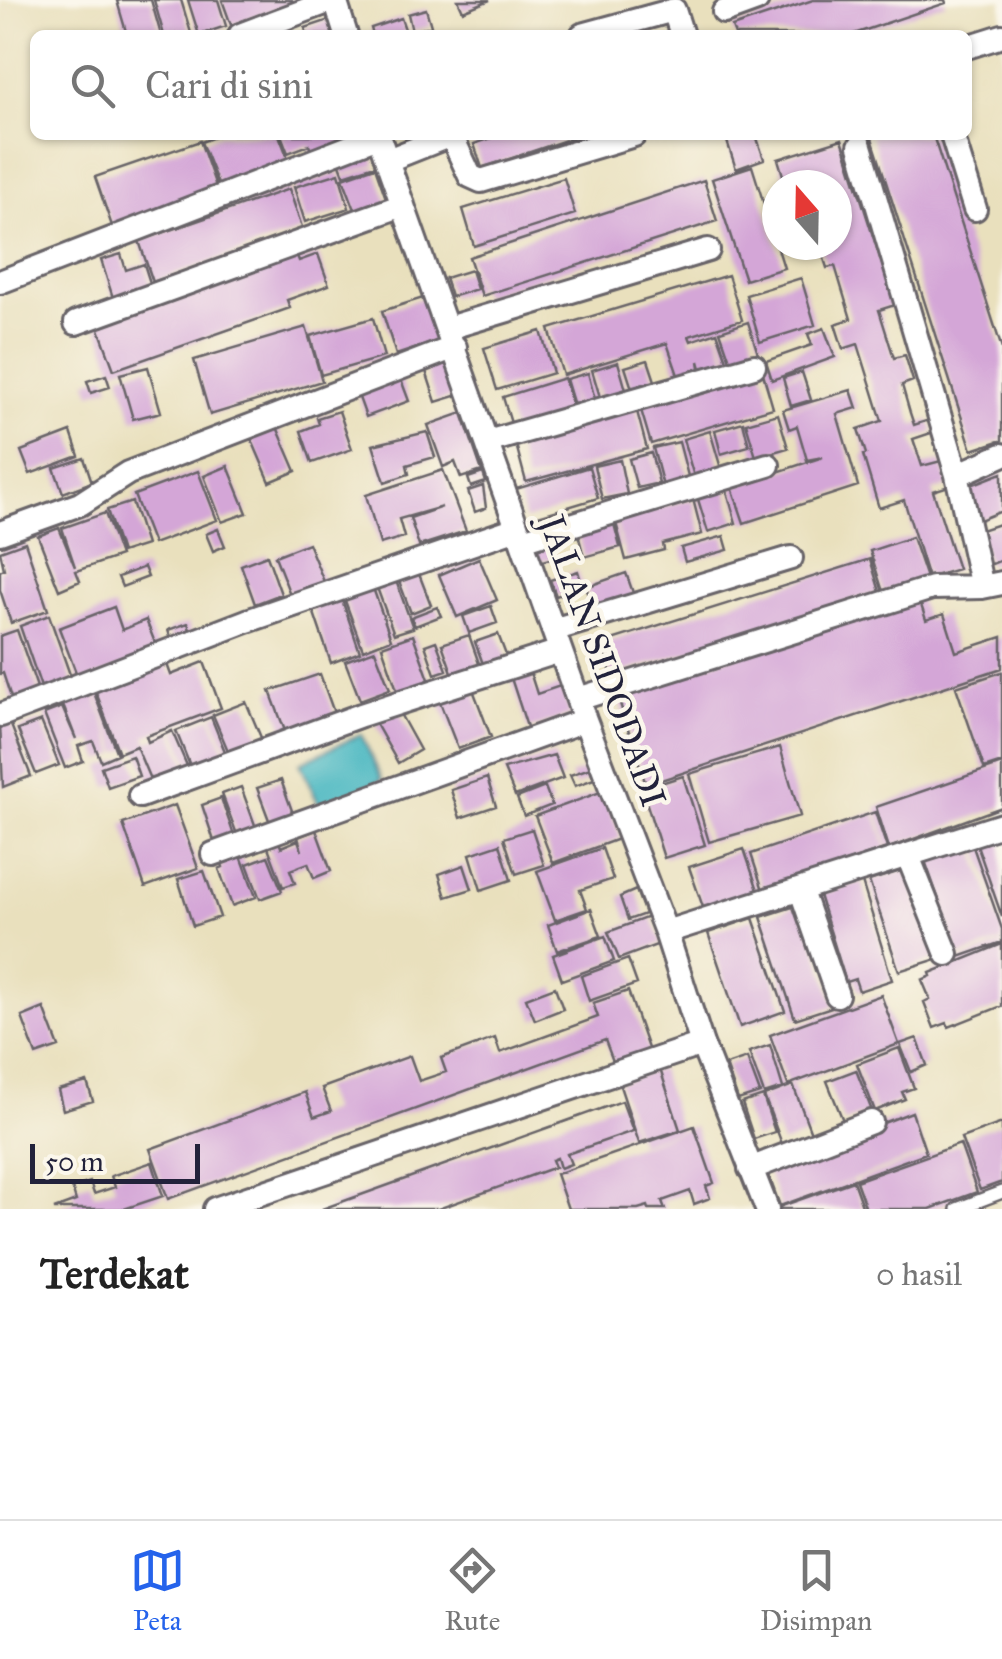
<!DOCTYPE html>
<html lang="id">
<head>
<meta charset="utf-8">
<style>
  :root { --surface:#fff; --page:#f6f6f6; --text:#222; --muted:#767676; --line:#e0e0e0; --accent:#2563eb }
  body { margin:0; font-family:"IM FELL Great Primer",serif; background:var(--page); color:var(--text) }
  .compass { position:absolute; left:762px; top:170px; width:90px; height:90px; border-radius:50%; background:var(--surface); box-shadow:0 2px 8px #0004; rotate:340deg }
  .scale { position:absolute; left:30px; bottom:25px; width:170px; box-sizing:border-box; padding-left:10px; border:5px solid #22223b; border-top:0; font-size:28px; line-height:35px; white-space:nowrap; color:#22223b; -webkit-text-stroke:8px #fbf7ec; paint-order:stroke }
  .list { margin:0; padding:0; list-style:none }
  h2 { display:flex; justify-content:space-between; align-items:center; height:130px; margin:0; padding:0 40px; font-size:42px }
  h2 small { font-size:32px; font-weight:400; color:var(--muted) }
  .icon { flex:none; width:55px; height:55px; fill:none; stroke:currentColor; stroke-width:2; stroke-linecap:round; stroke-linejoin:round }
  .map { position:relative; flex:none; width:1002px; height:1209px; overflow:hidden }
  .search { position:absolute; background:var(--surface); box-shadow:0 2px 8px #0004; left:30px; right:30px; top:30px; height:110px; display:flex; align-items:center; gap:25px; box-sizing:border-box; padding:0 35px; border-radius:15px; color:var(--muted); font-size:38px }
  .sheet { height:310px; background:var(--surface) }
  nav { display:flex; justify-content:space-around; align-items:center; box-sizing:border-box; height:140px; border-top:2px solid var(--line); background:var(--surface); font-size:28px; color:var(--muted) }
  nav a { display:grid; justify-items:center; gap:5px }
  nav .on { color:var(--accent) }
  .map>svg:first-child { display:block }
  .water { fill:#49b7c1; stroke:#366c7e; stroke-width:2.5 }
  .building { fill:#d4a6d7 }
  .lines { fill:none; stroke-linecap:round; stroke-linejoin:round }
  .service-casing { stroke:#686468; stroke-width:16 }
  .minor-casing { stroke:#686468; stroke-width:28 }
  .service { stroke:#fff; stroke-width:11 }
  .minor { stroke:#fff; stroke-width:22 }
  .labels { text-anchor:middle; stroke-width:9; stroke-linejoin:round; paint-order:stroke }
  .street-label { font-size:35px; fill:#22223b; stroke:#fbf7ec }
</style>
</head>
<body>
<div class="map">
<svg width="1002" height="1209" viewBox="0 0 1002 1209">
  <rect width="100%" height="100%" fill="#fbf7ec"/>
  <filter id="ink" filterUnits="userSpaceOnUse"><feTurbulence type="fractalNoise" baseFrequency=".01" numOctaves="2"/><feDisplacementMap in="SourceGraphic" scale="20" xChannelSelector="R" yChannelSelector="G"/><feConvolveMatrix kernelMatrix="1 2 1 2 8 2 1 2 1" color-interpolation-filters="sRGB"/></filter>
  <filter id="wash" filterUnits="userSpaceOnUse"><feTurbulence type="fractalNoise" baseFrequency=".0048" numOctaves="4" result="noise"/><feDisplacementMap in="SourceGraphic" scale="40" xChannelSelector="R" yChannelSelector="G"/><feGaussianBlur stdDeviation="2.25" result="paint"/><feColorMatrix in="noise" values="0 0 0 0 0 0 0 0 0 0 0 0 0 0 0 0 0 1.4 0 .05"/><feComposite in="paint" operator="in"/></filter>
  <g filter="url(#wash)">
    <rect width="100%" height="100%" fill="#e9e0bd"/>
    <path class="water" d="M361,734L382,780L321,809L300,763Z"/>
    <g id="blocks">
      <path class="building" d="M121,0H151L161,35H127L117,1Z
        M154,0H181L191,33L164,35Z
        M188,0H218L226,26L199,35Z
        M222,0H292L293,3L231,25Z
        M458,0H490L463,11Z
        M813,0H945L946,3L851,35H735L732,27Z
        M426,9L431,26L412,31L408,14Z
        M401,18L407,35H373L371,28Z
        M329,20L334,35H307L305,28Z
        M220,135H279L289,161L220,189L201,142Z
        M281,135H361L314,158L309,145L288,153Z
        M500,135H578V136L482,168L474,144Z
        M725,135H756L764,159L736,169Z
        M871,135H933L1002,349V440L972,450Z
        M842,139L895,305L879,310L894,358L905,355L913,381L902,385L910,413L914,425L929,420L934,432L913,439L922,466L941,461L949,486L933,491L958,569L928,578L904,500L879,508L863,455L866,454L858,429L882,421L858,344L843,349L835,324L851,319L835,266L827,268L820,246L802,252L800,245H837V185H786L778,159Z
        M200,141L218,192L113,229L95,177Z
        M370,148L375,165L344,175L338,159Z
        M752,166L784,268L745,280L712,179Z
        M375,167L388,204L357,215L343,178Z
        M339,173L349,208L305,222L294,187Z
        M564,178L575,214L474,246L463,209Z
        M704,180L717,221L482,296L469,257Z
        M289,189L303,230L153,282L139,241Z
        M294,248L299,261L318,254L329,285L287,300L290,308L114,370L95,318Z
        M121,254L126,270L144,264L151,286L113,298L101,260Z
        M471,270L477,289L451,297L445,278Z
        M728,275L742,320L689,336L691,341L717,332L729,366L703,375L699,361L701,374L680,381L667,343L563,375L549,329Z
        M801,278L815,325L760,342L746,295Z
        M426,297L441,340L396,355L382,311Z
        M373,318L384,357L321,375L310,336Z
        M748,322L758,354L731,363L720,331Z
        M306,327L322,381L210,415L194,360Z
        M824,328L835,357L772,380L766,361L812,345L808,334Z
        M541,331L553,373L497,390L484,348Z
        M448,360L459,395L436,402L425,368Z
        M648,360L657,387L634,395L625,367Z
        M618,362L628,397L602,404L592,370Z
        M148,367L161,412L133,419L120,374Z
        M761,367L773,408L651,444L639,403Z
        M802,372L811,400L791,406L783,378Z
        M588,373L597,407L576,412L566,379Z
        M106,375L110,387L91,393L87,381Z
        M400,377L409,401L366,417L357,392Z
        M564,378L575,414L514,433L503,397Z
        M851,390L857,408L837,414L858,486L744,523L732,487L823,457L807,460L797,426L789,429L783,410Z
        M635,404L647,449L526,482L514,437Z
        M339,411L352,449L312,463L301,431L319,424L317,418Z
        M462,413L482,471L461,478L455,462L443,467L428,425Z
        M778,414L788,448L756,457L746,423Z
        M743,422L749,446L721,454L715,430Z
        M277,427L296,471L270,482L251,438Z
        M710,431L722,472L695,480L683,439Z
        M71,432L79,456L30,474L21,451Z
        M427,432L435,457L407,465L409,474L385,482L373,445Z
        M679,442L689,480L663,486L653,448Z
        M651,453L659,483L637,488L629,459Z
        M84,458L92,482L63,493L54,468Z
        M620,460L627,494L602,499L594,466Z
        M228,466L247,513L222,522L204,476Z
        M589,467L598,498L525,520L516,489Z
        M443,470L466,531L419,546L410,518L442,507L399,519L404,537L380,544L366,495Z
        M198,471L217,520L153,544L134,495Z
        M483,473L486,482L471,487L468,478Z
        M1002,473V511L980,520L966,487Z
        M483,486L486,508L475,512L468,491Z
        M726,488L736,523L708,532L697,496Z
        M693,499L702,534L663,544L664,550L626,560L615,519Z
        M132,502L146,545L121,553L107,510Z
        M105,513L120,556L76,571L80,581L59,590L38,536L59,528L75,567L62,528Z
        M613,520L620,547L584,557L577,530Z
        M1002,523V560L989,565L978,531Z
        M218,529L225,546L213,551L206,534Z
        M549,534L556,557L536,563L529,540Z
        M724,536L728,550L685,562L681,548Z
        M912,537L926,578L883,592L870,551Z
        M25,542L48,610L11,623L0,590V571L4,569L0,551Z
        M308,543L325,584L291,597L275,556Z
        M267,555L281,594L255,604L241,565Z
        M479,558L497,600L457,617L439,575Z
        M870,559L880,592L612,676L602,643Z
        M144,567L148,577L122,587L118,577Z
        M578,571L583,588L556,596L550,580Z
        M626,573L636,601L596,616L586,587Z
        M419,574L431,605L411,613L399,581Z
        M395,578L413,628L394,634L376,585Z
        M373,588L391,639L363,650L344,598Z
        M918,596L926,620L944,614L956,652L1002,637V668L646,785L617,694Z
        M341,597L360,652L331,663L312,607Z
        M491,606L497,623L469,633L463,616Z
        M114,607L122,630L146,620L159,653L80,683L59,628Z
        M437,607L441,616L415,626L411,617Z
        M49,615L74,686L44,696L20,626Z
        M188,623L191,634L171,640L168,630Z
        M17,630L39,693L14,707L3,673L0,674V636Z
        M498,634L509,663L486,672L475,642Z
        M413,635L430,682L398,693L382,646Z
        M469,635L482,672L455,681L442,644Z
        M436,641L447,670L435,674L425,645Z
        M375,650L390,689L360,700L345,661Z
        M164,656L171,675L204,662L221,708L146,736L148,742L172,731L188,768L152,784L136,746L119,753L94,687Z
        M529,669L537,694L560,686L571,715L528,730L510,675Z
        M1002,672V762L984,768L956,687Z
        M320,674L337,721L288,739L270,691Z
        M90,682L117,754L101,761L93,741L78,746L83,761L65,768L44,714L62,707L76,739L61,700Z
        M472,687L491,737L458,749L439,700Z
        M246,702L262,740L229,753L213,715Z
        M399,712L420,750L398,763L376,724Z
        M211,717L226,754L191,768L176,731Z
        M9,720L31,776L3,787L0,724Z
        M41,721L59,765L36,774L18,730Z
        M780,747L800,816L709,842L689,774Z
        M554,755L563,778L515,796L504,769Z
        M132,756L139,776L108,787L101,767Z
        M1002,764V807L889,848L876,807Z
        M590,768L594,779L575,786L570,775Z
        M683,776L705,845L664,858L642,789Z
        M487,778L496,806L460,818L451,790Z
        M281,780L295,819L272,828L257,788Z
        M241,787L258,833L239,840L222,794Z
        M545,787L552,805L524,816L517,798Z
        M603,791L621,838L553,863L535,816Z
        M221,798L236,841L216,847L202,805Z
        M175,805L198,868L145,887L123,824Z
        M875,812L887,848L788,882L765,896L751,854Z
        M532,829L544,865L516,874L504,838Z
        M316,830L331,871L314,878L308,863L290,870L295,883L283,887L268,847L279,842L281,847L298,840L302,851L298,837Z
        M1002,833V917L976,842Z
        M971,841L1002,929V942L959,957L924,858Z
        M500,844L511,880L481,890L470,854Z
        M602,848L613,879L580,890L587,909L555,920L537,871Z
        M744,849L759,893L704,910L689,867Z
        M240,853L256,897L232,906L219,869L223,867L221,860Z
        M268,856L282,891L260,899L247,864Z
        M464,865L472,889L446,897L439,874Z
        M907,869L937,959L899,971L869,881Z
        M204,871L220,917L193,926L178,879Z
        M862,882L892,980L859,991L855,979L846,982L819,895Z
        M636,890L645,914L628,920L620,897Z
        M802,904L835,1006L795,1019L761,917Z
        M591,909L601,936L557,951L548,925Z
        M651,916L662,943L619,959L608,932Z
        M753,918L785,1011L740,1027L708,933Z
        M605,936L614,961L562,980L553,955Z
        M1002,944V1006L949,1027L947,1023L934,1028L924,1002L930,999L922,980L931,976L930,973Z
        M628,959L637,984L589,1001L581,976Z
        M555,987L563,1009L535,1020L526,998Z
        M628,991L652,1060L617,1072L605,1040L168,1199L150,1149L305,1092L314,1117L331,1111L322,1088L410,1056L419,1081L446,1072L441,1058L495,1038L500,1053L598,1017L593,1003Z
        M881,995L899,1044L788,1085L770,1035Z
        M44,1008L59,1047L36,1055L22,1017Z
        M917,1038L927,1065L911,1072L900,1044Z
        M770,1045L783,1088L764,1094L749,1052Z
        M899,1048L914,1088L902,1092L905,1099L875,1111L857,1064Z
        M747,1058L760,1093L738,1100L726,1065Z
        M660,1069L680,1130L639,1143L619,1083Z
        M856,1070L872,1111L844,1123L827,1081Z
        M87,1082L93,1101L63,1110L58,1090Z
        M793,1085L811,1133L782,1144L764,1096Z
        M763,1096L775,1132L754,1139L742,1103Z
        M622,1101L633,1131L567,1154L571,1164L560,1168L557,1158L552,1160L555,1167L438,1209H322Z
        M912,1112L926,1153L780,1206L766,1168Z
        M1002,1123V1182L980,1190L961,1138Z
        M694,1126L714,1183L706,1186L710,1198L694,1204L690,1191L662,1201L665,1209H649L648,1206L638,1209H568L556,1174Z
        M960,1144L977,1192L930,1209H866L856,1181Z
        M152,1162L163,1196L124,1209H54L76,1201L72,1188L90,1182L94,1194L115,1187L111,1176Z
        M853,1181L863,1209H776V1208Z"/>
    </g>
  </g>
  <g filter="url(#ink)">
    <use href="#blocks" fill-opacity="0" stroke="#686468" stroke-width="2.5"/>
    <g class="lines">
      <defs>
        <path id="service" d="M957,1209L1002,1192"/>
        <path id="minor" d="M335,0L346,35
          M724,12L757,0
          M240,35L333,0
          M582,35L674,10L682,35
          M967,47L1002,36
          M378,135L585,720L666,932L702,1044L767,1209
          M451,135L470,176L481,181L634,135
          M952,135L975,209
          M860,146L957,475L982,587
          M388,160L451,135
          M0,282L378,136
          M76,323L403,205
          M448,328L708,250
          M487,442L754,366
          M957,475L1002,455
          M0,533L80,504L128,473L455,347
          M522,540L768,465
          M553,630L791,558
          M578,699L932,588L982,587L1002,583
          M1,715L247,621L517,528
          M140,796L361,715L560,651
          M213,854L585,720
          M908,856L947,954
          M801,891L837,995
          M666,932L1002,825
          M750,1169L871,1122
          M215,1209L702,1044"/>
      </defs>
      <use href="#service" class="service-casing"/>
      <use href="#minor" class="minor-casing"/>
      <use href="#service" class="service"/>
      <use href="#minor" class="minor"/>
    </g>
  </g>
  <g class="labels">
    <g class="street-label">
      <text transform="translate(603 661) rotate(70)" y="12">JALAN SIDODADI</text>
    </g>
  </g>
</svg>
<svg class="compass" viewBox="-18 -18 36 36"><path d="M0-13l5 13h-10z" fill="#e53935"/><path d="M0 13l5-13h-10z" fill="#767676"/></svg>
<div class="scale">50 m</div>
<div class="search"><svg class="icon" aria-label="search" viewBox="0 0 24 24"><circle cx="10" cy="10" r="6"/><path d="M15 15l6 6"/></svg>Cari di sini</div>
</div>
<section class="sheet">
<h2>Terdekat<small>0 hasil</small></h2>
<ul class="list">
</ul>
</section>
<nav>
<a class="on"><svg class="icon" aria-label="map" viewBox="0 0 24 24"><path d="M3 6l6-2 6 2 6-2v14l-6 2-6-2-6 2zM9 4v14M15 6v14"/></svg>Peta</a>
<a><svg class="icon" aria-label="directions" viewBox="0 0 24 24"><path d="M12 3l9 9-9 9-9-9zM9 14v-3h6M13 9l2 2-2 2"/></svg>Rute</a>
<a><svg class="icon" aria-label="saved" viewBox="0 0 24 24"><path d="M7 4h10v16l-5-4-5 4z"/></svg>Disimpan</a>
</nav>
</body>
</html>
